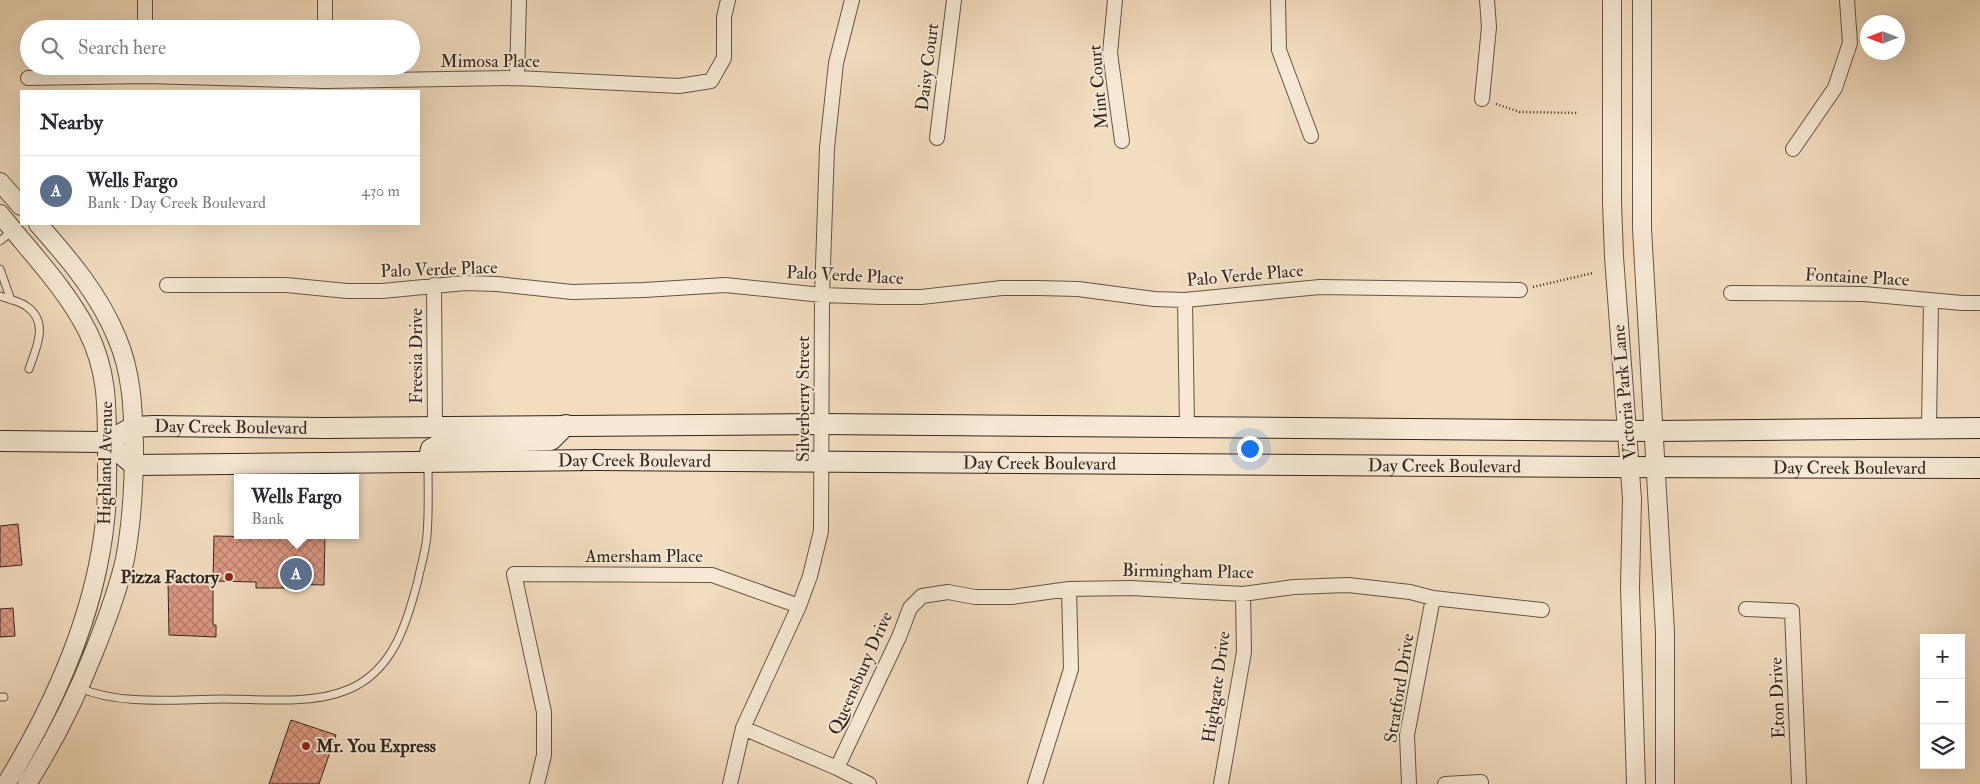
<!DOCTYPE html>
<html lang="en">
<head>
<meta charset="utf-8">
<style>
  :root { --surface:#fff; --page:#f2f2f3; --text:#2b2b33; --muted:#7c7c81; --line:#e1e1e2; --accent:#8f2418 }
  body { margin:0; font-family:"IM FELL Double Pica",serif; background:var(--page); color:var(--text) }
  .controls { position:absolute; right:15px; bottom:15px; display:grid; overflow:hidden; border-radius:0px; box-shadow:0 5px 20px #0002 }
  .controls button { width:45px; height:45px; display:grid; place-items:center; padding:0; border:0; border-bottom:1px solid var(--line); background:var(--surface); color:var(--text); font:25px sans-serif }
  .compass { position:absolute; left:1860px; top:15px; width:45px; height:45px; border-radius:50%; background:var(--surface); box-shadow:0 5px 20px #0002; rotate:270deg }
  .you { position:absolute; left:1249px; top:448px; width:18px; height:18px; margin:-12px; border:4px solid #fff; border-radius:50%; background:#1a73e8; box-shadow:0 0 0 8px #1a73e833 }
  .badge { display:grid; place-items:center; width:32px; height:32px; border-radius:50%; background:var(--accent); color:#fff; font-size:16px; font-weight:700 }
  .pin { position:absolute; translate:-50% -50%; border:2px solid #fff; box-shadow:0 1px 5px #0006 }
  .popup { position:absolute; left:234px; top:474px; width:125px; height:65px; box-sizing:border-box; display:grid; place-content:center; border-radius:0px; background:var(--surface); filter:drop-shadow(0 1px 4px #0005); font-size:16px; white-space:nowrap; color:var(--muted) }
  .popup b { font-size:19px; color:var(--text) }
  .popup::after { content:''; position:absolute; left:50%; top:100%; margin-left:-10px; border:10px solid transparent; border-top-color:var(--surface) }
  .list { margin:0; padding:0; list-style:none }
  h2 { display:flex; justify-content:space-between; align-items:center; height:65px; margin:0; padding:0 20px; font-size:21px }
  h2 small { font-size:16px; font-weight:400; color:var(--muted) }
  .list li { display:grid; grid-template-columns:32px 1fr auto; gap:15px; align-items:center; box-sizing:border-box; height:70px; padding:0 20px; border-top:1px solid var(--line) }
  .list b { display:block; font-size:19px; white-space:nowrap }
  .list p { margin:0; font-size:16px; white-space:nowrap; color:var(--muted) }
  .list em { font-size:16px; font-style:normal; color:var(--muted) }
  .icon { flex:none; width:28px; height:28px; fill:none; stroke:currentColor; stroke-width:2; stroke-linecap:round; stroke-linejoin:round }
  .map { position:relative; flex:none; width:1980px; height:784px; overflow:hidden }
  .search { position:absolute; background:var(--surface); box-shadow:0 5px 20px #0002; left:20px; top:20px; width:400px; height:55px; display:flex; align-items:center; gap:12px; box-sizing:border-box; padding:0 18px; border-radius:28px; color:var(--muted); font-size:19px }
  .panel { position:absolute; background:var(--surface); box-shadow:0 5px 20px #0002; left:20px; top:90px; width:400px; height:135px; border-radius:0px }
  .map>svg:first-child { display:block }
  .building { fill:url(#building-cross-hatch); stroke:#342621 }
  .lines { fill:none; stroke-linecap:round; stroke-linejoin:round }
  .service-casing { stroke:#645448; stroke-width:9 }
  .minor-casing { stroke:#645448; stroke-width:16 }
  .tertiary-casing { stroke:#645448; stroke-width:20 }
  .secondary-casing { stroke:#342621; stroke-width:22 }
  .path { stroke:#342621; stroke-width:2.5; stroke-dasharray:1 2.5; stroke-linecap:butt }
  .service { stroke:#f7e9d5; stroke-width:7 }
  .minor { stroke:#f7e9d5; stroke-width:14 }
  .tertiary { stroke:#f7e9d5; stroke-width:18 }
  .secondary { stroke:#f7e9d5; stroke-width:20 }
  .poi-dot { fill:#8f2418; stroke:#f7e9d5; stroke-width:2 }
  .labels { text-anchor:middle; stroke-width:4; stroke-linejoin:round; paint-order:stroke }
  .street-label { font-size:18px; fill:#342621; stroke:#f7e9d5 }
  .poi-label { font-size:18px; font-weight:bold; fill:#342621; stroke:#f7e9d5; text-anchor:end }
</style>
</head>
<body>
<div class="map">
<svg width="1980" height="784" viewBox="0 0 1980 784">
  <defs>
    <pattern id="building-cross-hatch" width="8" height="8" patternUnits="userSpaceOnUse" patternTransform="scale(1.25)"><rect width="8" height="8" fill="#df9b84"/><path d="M0 0l8 8M0 8l8-8" fill="none" stroke="#b67e6c"/></pattern>
  </defs>
  <rect width="100%" height="100%" fill="#f2ddbf"/>
  <filter id="stains"><feTurbulence type="fractalNoise" baseFrequency=".004" numOctaves="4"/><feColorMatrix values="0 0 0 0 .2 0 0 0 0 .09 0 0 0 0 .02 0 0 0 .5 -.17"/></filter>
  <radialGradient id="worn" r=".72"><stop offset=".6" stop-color="#630" stop-opacity="0"/><stop offset="1" stop-color="#630" stop-opacity=".3"/></radialGradient>
  <path class="building" d="M18,524L22,565L0,567V526Z
    M214,536L325,538L324,585L284,584V588H256V582L213,581Z
    M168,582L213,583V625H216V637L169,635Z
    M13,608L15,636L0,637V609Z
    M291,720L336,735L319,784H269Z"/>
  <g class="lines">
    <defs>
      <path id="service" d="M0,241L13,230
        M0,269L11,300
        M0,296C8,299 19,301 26,306C50,322 36,348 29,369
        M80,688C121,706 178,699 223,699C263,699 310,705 347,690C393,672 407,623 418,580C421,565 426,550 427,535C429,512 428,487 428,463
        M0,697H4"/>
      <path id="minor" d="M145,0V29
        M1115,0L1110,53L1122,141
        M1278,0L1279,50L1311,136
        M325,29V0
        M28,78L145,76L324,81L517,78L679,86L711,81L724,58V17L728,0
        M517,78L519,0
        M324,81V66
        M1482,99L1489,27L1487,0
        M937,138L954,0
        M1793,149L1835,88L1850,43L1847,0
        M167,285H286L347,291H382L465,283L497,284L572,292L644,290L725,285L822,295L881,297H921L1002,288H1038L1078,289L1154,299L1185,300L1320,287L1520,290
        M434,285L435,427
        M1731,293L1864,294L1962,303H1980
        M1185,300L1187,427
        M1929,427L1931,301
        M1746,609L1792,611L1799,784
        M743,728L837,768L869,784
        M837,768L899,637L910,608L922,596L948,592L975,597H1012L1069,589L1131,588L1243,594L1294,587L1348,585L1410,592L1433,598L1542,610
        M537,784L544,755V712L514,574L712,575L799,606
        M730,784L743,728L799,606L810,576L821,531L822,295L827,148L836,63L852,0
        M1035,784L1071,669L1069,589
        M1221,784L1244,652L1243,594
        M1409,784L1407,735L1433,598
        M1445,784L1481,782"/>
      <path id="tertiary" d="M1612,0V202L1614,257L1632,499L1630,588L1636,784
        M1642,0V229L1665,632V784
        M0,182L21,206
        M0,214C30,252 66,288 88,332C107,371 107,403 107,446C107,471 108,496 105,521C95,616 55,704 6,784
        M27,784C55,740 75,700 94,652C106,622 118,591 125,559C132,522 134,484 134,446C133,409 132,373 117,338C99,294 69,259 38,224"/>
      <g id="secondary">
        <path id="s1" d="M0,441L107,442L133,427L154,426L325,428L821,424L1654,431L1980,428"/>
        <path id="s2" d="M107,442L134,465L596,460L1601,467L1980,468"/>
        <path d="M428,462L431,449L441,444L551,440L566,425"/>
      </g>
    </defs>
    <use href="#service" class="service-casing"/>
    <use href="#minor" class="minor-casing"/>
    <use href="#tertiary" class="tertiary-casing"/>
    <use href="#secondary" class="secondary-casing"/>
    <path class="path" d="M1496,104L1520,112L1578,113
      M1533,287L1593,273"/>
    <use href="#service" class="service"/>
    <use href="#minor" class="minor"/>
    <use href="#tertiary" class="tertiary"/>
    <use href="#secondary" class="secondary"/>
  </g>
  <g class="poi-dot">
    <circle cx="229" cy="577" r="5"/>
    <circle cx="306" cy="746" r="5"/>
  </g>
  <g class="labels">
    <g class="street-label">
      <text x="490" y="67">Mimosa Place</text>
      <text transform="translate(927 67) rotate(-83)" y="6">Daisy Court</text>
      <text transform="translate(1098 87) rotate(-95)" y="6">Mint Court</text>
      <text transform="translate(439 269) rotate(-2)" y="6">Palo Verde Place</text>
      <text transform="translate(845 275) rotate(3)" y="6">Palo Verde Place</text>
      <text transform="translate(1245 275) rotate(-5)" y="6">Palo Verde Place</text>
      <text transform="translate(1857 277) rotate(3)" y="6">Fontaine Place</text>
      <text transform="translate(416 356) rotate(-90)" y="6">Freesia Drive</text>
      <text transform="translate(1624 392) rotate(-95)" y="6">Victoria Park Lane</text>
      <text transform="translate(803 399) rotate(-90)" y="6">Silverberry Street</text>
      <text dy="6" stroke="none"><textPath href="#s1" startOffset="235">Day Creek Boulevard</textPath></text>
      <text dy="6" stroke="none"><textPath href="#s2" startOffset="536">Day Creek Boulevard</textPath></text>
      <text transform="translate(105 463) rotate(-89)" y="6">Highland Avenue</text>
      <text dy="6" stroke="none"><textPath href="#s2" startOffset="941">Day Creek Boulevard</textPath></text>
      <text dy="6" stroke="none"><textPath href="#s2" startOffset="1346">Day Creek Boulevard</textPath></text>
      <text dy="6" stroke="none"><textPath href="#s2" startOffset="1751">Day Creek Boulevard</textPath></text>
      <text x="644" y="562">Amersham Place</text>
      <text transform="translate(1188 571) rotate(1)" y="6">Birmingham Place</text>
      <text transform="translate(860 673) rotate(-66)" y="6">Queensbury Drive</text>
      <text transform="translate(1216 687) rotate(-82)" y="6">Highgate Drive</text>
      <text transform="translate(1399 688) rotate(-81)" y="6">Stratford Drive</text>
      <text transform="translate(1777 698) rotate(-92)" y="6">Eton Drive</text>
    </g>
    <g class="poi-label">
      <text x="219" y="583">Pizza Factory</text>
      <text x="316" y="752" text-anchor="start">Mr. You Express</text>
    </g>
  </g>
  <rect width="100%" height="100%" filter="url(#stains)"/>
  <rect width="100%" height="100%" fill="url(#worn)"/>
</svg>
<div class="controls">
<button>+</button>
<button>−</button>
<button><svg class="icon" aria-label="layers" viewBox="0 0 24 24"><path d="M12 4l9 5-9 5-9-5zM3 14l9 5 9-5"/></svg></button>
</div>
<svg class="compass" viewBox="-18 -18 36 36"><path d="M0-13l5 13h-10z" fill="#e53935"/><path d="M0 13l5-13h-10z" fill="#7c7c81"/></svg>
<div class="you"></div>
<div class="pin badge" style="left:296px;top:574px;background:#5c6f8a">A</div>
<div class="popup"><b>Wells Fargo</b>Bank</div>
<div class="search"><svg class="icon" aria-label="search" viewBox="0 0 24 24"><circle cx="10" cy="10" r="6"/><path d="M15 15l6 6"/></svg>Search here</div>
<section class="panel">
<h2>Nearby<small></small></h2>
<ul class="list">
<li><span class="badge" style="background:#5c6f8a">A</span><div><b>Wells Fargo</b><p>Bank · Day Creek Boulevard</p></div><em>430 m</em></li>
</ul>
</section>
</div>
</body>
</html>
